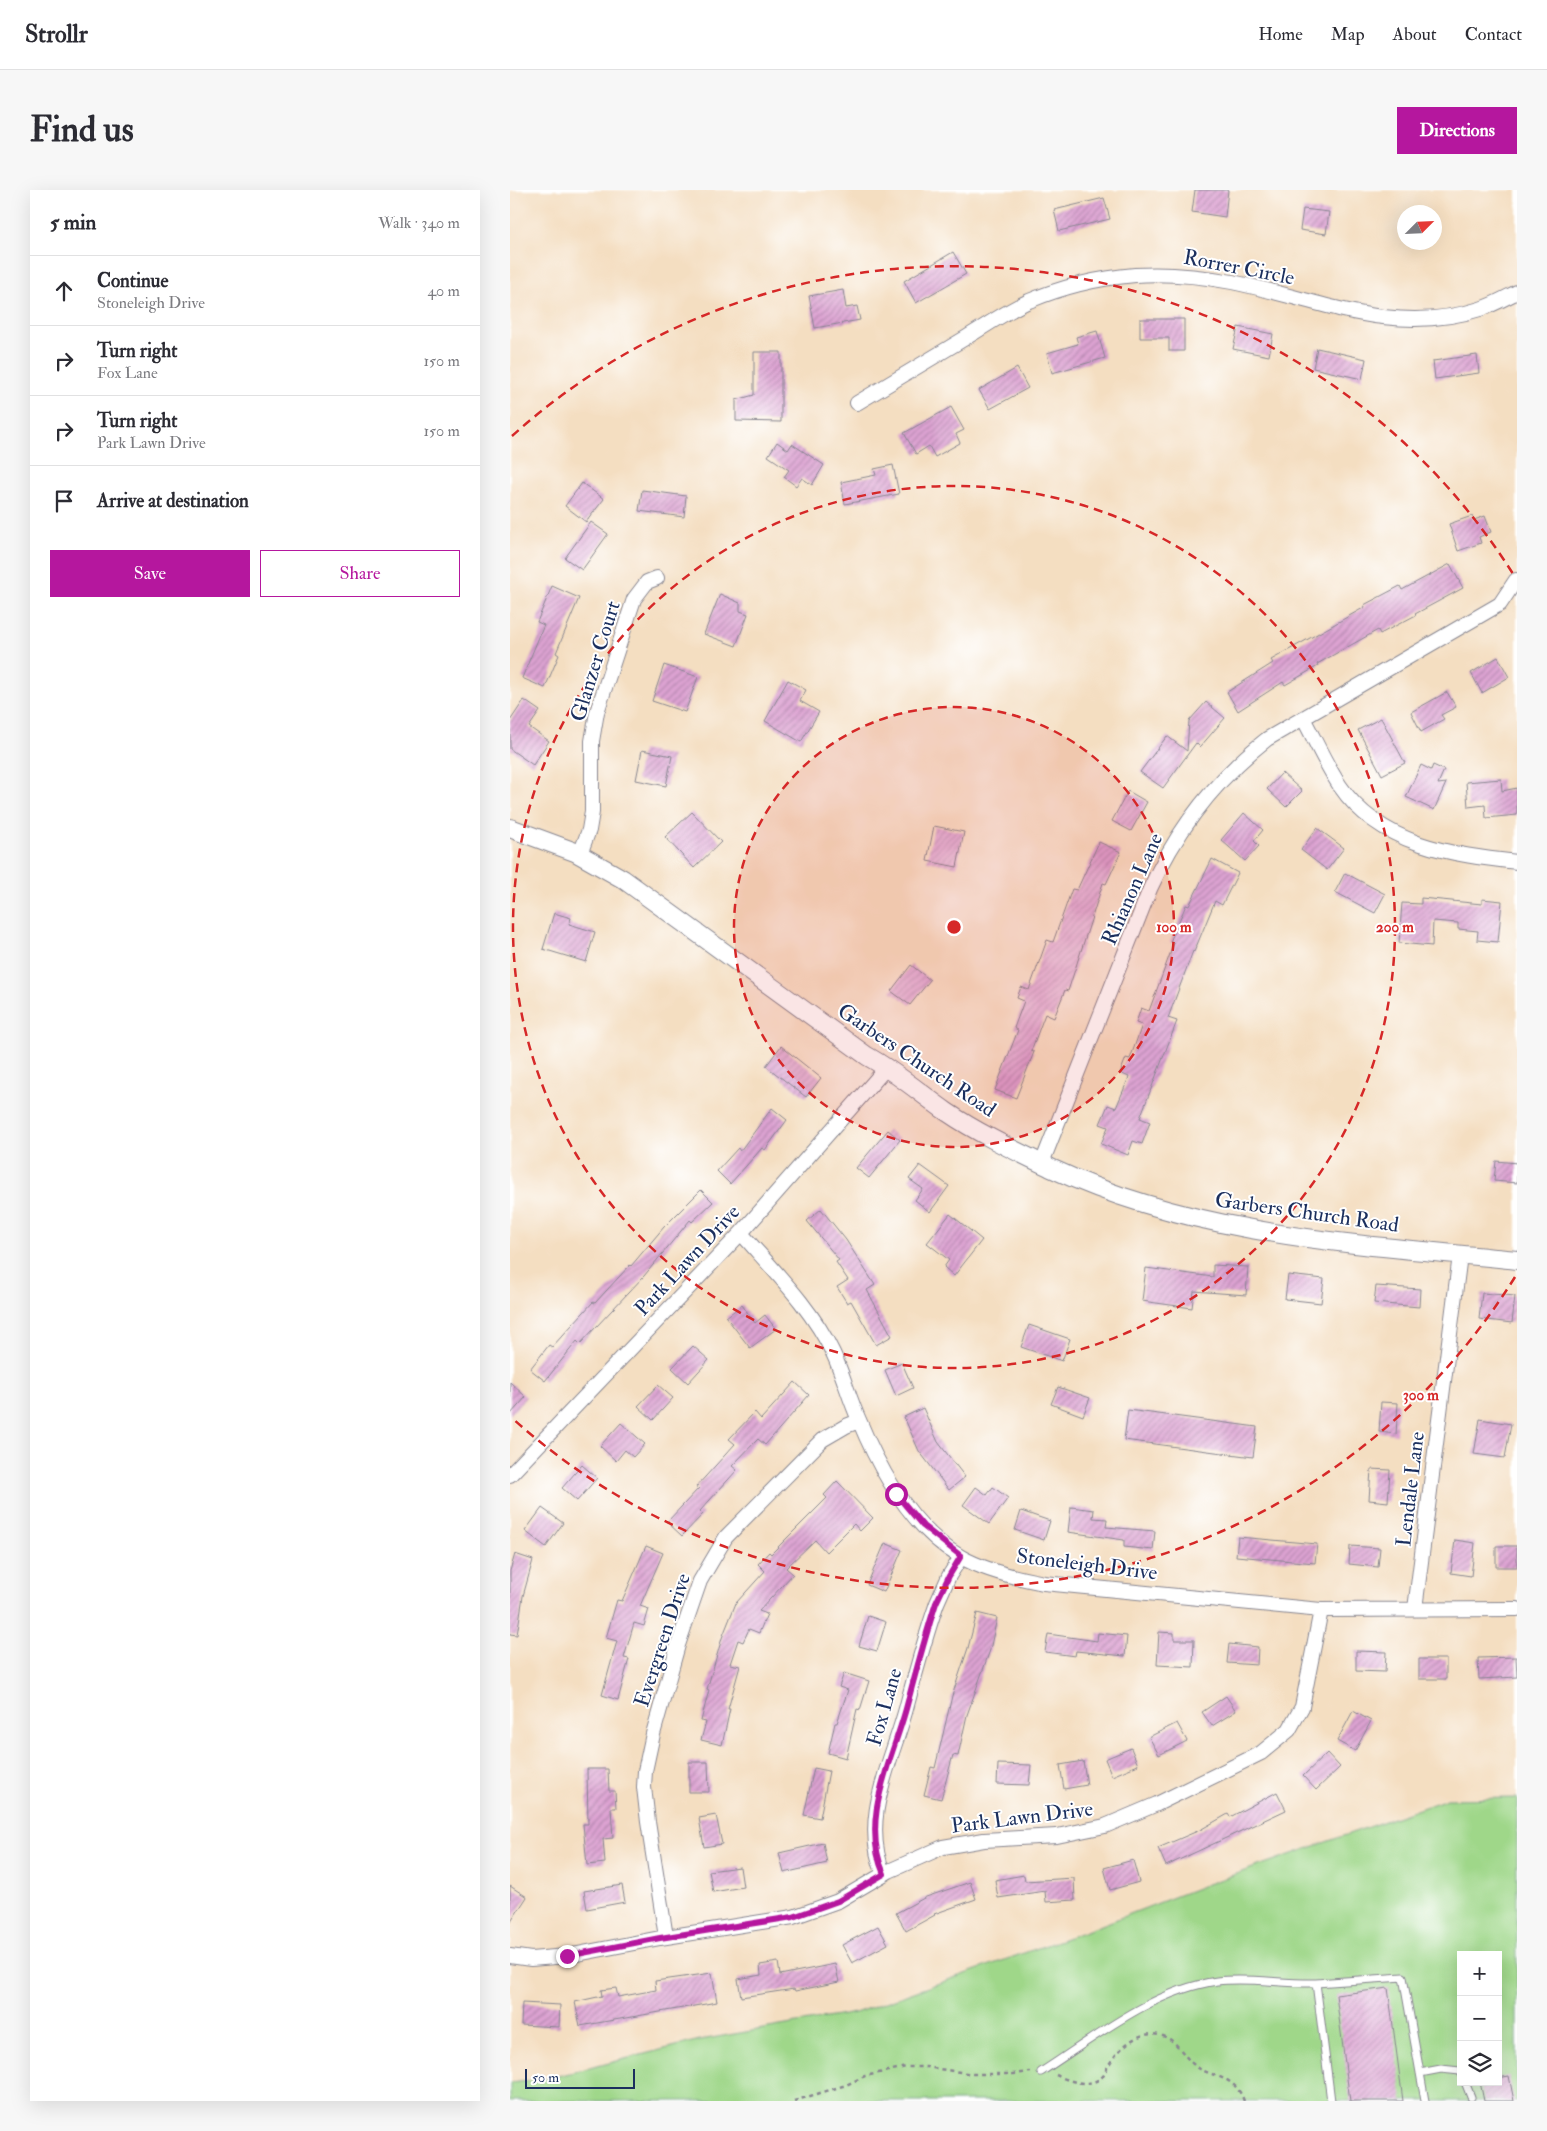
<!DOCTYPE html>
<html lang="en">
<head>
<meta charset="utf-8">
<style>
  :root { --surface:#fff; --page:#f7f7f7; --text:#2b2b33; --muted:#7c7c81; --line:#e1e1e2; --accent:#b5179e }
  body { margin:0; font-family:"IM FELL Double Pica",serif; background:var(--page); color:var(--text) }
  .controls { position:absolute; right:15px; bottom:15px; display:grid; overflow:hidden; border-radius:0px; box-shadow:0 5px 20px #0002 }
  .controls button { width:45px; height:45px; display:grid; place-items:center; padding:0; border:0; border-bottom:1px solid var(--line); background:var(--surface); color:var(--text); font:25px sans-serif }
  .compass { position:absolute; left:887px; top:15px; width:45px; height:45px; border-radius:50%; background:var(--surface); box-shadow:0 5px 20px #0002; rotate:66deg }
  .scale { position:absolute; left:15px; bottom:12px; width:110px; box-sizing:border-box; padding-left:5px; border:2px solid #1b2f5e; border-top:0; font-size:14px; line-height:18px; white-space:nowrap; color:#1b2f5e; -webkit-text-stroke:4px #fff; paint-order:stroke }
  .stop { position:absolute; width:15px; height:15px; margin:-11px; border:4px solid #b5179e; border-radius:50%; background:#fff }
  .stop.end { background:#b5179e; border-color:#fff; box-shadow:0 1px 5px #0008 }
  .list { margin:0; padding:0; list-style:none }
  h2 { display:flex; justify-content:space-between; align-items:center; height:65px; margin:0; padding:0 20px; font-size:21px }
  h2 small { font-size:16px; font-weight:400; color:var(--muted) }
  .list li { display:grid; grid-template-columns:32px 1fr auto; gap:15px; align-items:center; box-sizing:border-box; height:70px; padding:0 20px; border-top:1px solid var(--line) }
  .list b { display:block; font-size:19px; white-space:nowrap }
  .list p { margin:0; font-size:16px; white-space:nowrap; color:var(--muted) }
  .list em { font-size:16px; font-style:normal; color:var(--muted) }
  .actions { display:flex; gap:10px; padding:15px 20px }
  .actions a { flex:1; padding:11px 0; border:1px solid var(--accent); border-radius:0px; text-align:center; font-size:18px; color:var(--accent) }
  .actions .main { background:var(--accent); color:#fff }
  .icon { flex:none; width:28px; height:28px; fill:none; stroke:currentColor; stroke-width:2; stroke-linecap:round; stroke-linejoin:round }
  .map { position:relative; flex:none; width:1007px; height:1911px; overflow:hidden; border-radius:0px }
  header { display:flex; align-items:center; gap:30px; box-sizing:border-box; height:70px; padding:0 25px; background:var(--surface); border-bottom:1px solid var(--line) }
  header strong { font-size:24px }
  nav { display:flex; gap:28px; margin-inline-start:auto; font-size:18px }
  .intro { display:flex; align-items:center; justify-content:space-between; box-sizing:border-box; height:120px; padding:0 30px }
  h1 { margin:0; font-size:35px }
  .button { padding:12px 22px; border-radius:0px; background:var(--accent); color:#fff; font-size:18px; font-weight:700 }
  main { display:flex; gap:30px; padding:0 30px }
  aside { flex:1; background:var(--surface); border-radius:0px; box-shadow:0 5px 20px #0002 }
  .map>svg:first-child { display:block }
  .grass { fill:#9fd789; stroke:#5d8374; fill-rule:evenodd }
  .building { fill:url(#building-hatch) }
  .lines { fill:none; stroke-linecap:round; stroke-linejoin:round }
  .service-casing { stroke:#888690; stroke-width:9 }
  .minor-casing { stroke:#888690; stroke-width:16 }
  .tertiary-casing { stroke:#888690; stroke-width:20 }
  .path { stroke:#888690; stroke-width:2.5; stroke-dasharray:4 4; stroke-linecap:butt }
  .service { stroke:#fff; stroke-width:7 }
  .minor { stroke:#fff; stroke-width:14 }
  .tertiary { stroke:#fff; stroke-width:18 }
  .route { stroke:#b5179e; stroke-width:6 }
  .ring { fill:none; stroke:#d62828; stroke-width:2.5; stroke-dasharray:9 6 }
  .labels { text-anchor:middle; stroke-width:4; stroke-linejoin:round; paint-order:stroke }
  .street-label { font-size:21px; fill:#1b2f5e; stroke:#fff }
  .centre { fill:#d62828; stroke:#fff; stroke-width:2.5 }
  .ring-label { font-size:15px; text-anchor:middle; font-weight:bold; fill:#d62828; stroke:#fff; stroke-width:4; stroke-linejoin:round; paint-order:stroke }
</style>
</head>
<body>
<header>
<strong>Strollr</strong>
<nav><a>Home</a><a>Map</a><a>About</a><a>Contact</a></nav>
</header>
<div class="intro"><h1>Find us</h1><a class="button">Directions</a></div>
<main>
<aside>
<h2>5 min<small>Walk · 340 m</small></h2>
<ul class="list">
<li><svg class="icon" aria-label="ahead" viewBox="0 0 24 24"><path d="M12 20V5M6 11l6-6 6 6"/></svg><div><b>Continue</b><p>Stoneleigh Drive</p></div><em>40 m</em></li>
<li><svg class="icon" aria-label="right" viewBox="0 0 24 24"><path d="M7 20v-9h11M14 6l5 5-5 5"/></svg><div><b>Turn right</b><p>Fox Lane</p></div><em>150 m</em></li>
<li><svg class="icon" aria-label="right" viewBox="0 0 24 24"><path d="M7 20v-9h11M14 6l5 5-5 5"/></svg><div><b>Turn right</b><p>Park Lawn Drive</p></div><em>150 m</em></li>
<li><svg class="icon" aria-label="arrive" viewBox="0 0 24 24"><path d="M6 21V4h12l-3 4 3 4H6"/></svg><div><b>Arrive at destination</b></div></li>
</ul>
<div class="actions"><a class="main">Save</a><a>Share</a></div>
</aside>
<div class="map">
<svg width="1007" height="1911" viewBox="0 0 1007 1911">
  <defs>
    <pattern id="building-hatch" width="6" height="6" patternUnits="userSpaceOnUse" patternTransform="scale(1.25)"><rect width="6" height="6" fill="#dda3d2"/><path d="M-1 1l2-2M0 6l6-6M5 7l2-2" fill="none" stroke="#b285ae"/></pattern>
  </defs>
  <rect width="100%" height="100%" fill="#fff"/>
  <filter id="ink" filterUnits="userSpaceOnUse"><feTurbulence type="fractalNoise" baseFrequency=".02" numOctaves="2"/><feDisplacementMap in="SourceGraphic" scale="10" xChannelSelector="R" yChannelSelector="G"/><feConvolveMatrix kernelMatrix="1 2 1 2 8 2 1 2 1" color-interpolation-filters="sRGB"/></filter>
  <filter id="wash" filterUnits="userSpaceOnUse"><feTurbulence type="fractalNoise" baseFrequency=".0096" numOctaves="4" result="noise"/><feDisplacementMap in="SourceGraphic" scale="20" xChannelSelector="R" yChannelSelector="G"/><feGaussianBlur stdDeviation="1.12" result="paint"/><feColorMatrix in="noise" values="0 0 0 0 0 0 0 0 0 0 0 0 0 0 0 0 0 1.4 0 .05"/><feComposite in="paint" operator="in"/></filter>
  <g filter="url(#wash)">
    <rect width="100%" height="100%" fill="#f4dec1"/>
    <path class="grass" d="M1007,1608V1911H0V1893L36,1889L190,1850L345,1823L576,1741L695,1695L937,1609ZM951,1765H988V1892H951Z"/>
    <g id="blocks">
      <path class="building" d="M685,0H718L715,27L682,22Z
        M594,8L600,29L549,41L544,20Z
        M793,19L819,22L816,44L790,40Z
        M443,62L456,84L406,113L394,91Z
        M333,100L336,118L347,116L350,130L305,138L299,106Z
        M630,129H674V161H659V148H630Z
        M728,137L763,144L759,166L723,159Z
        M587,141L595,168L542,183L537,163L568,154L566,147Z
        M807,158L856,169L852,189L803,178Z
        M244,162H271V232L226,231V210L244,205Z
        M967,165L969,183L925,189L923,171Z
        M507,178L518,198L480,219L469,200Z
        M441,217L454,240L446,244L450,253L425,267L419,256L406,264L394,243Z
        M267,252L278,260L282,254L314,275L302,295L292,288L286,296L274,287L279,280L258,266Z
        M383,275L389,304L335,314L331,292L366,285L364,279Z
        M72,293L94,309L76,332L55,316Z
        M132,300L176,306L174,327L129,321Z
        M962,326L964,330L975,326L981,342L969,347L971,353L948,361L939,334Z
        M81,332L98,344L72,380L55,368Z
        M940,374L953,398L905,424L906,425L870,444L868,440L807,474L808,476L775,495L773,492L728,521L717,502L763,473L761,470L855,417L854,415L890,396L892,400Z
        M42,396L69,408L46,463L49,465L35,498L12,488L34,435L27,432Z
        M210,404L230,413V421L238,424L226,456L194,444Z
        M988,467L999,487L972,503L961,483Z
        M154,475L188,487L175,522L142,511Z
        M278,490L296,500L290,511L309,522L291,552L255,531Z
        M937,502L946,517L931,525L934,529L911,542L901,522Z
        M14,510L30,521L19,537L39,551L23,575L0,559V531Z
        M696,512L715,528L690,557L686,553L653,598L630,582L657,546L677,561L679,531Z
        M871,528L895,573L872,585L848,540Z
        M132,560L162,566L156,596L126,590Z
        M911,575L921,580L923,575L934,580L928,594L936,593L924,620L896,607Z
        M772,583L792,601L776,617L757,599Z
        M991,589L992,601L1007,598V625L976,628L975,615L958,617L956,592Z
        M618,601L637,612L621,641L602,631Z
        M182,622L211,652L184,678L155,647Z
        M734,623L753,640L744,651L749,656L735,671L711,650Z
        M424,636L454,642L447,677L417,671Z
        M807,638L834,658L817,680L791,660Z
        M589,652L611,662L596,694L593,693L558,801L555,800L544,828L535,824L521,861L524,862L506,908L485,900L508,840L504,838L514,811L507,808L511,797L519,800L537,750L543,752L562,699L567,700Z
        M702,669L728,683L712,715L705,711L684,762L683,761L658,828L667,831L630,928L640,932L632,954L623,951L618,965L591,954L598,937L590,934L598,915L606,918L619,887L610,883L616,868L620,869L632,835L626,833L631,818L639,821L664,753L660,752L676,715L679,716Z
        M835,683L875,704L865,723L825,702Z
        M911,708L972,714V709L992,711L988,752L967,750L968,741L948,739V733L923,731L922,756L889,753L892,713L911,714Z
        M44,723L61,728L59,734L85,742L76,772L33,759Z
        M401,775L420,790L400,815L381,801Z
        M271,856L311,888L296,907L256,876Z
        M262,918L277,930L255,960L252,958L220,994L207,981L228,958L230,961Z
        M378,940L390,950L359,988L346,978Z
        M986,971L1007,973V993L984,991Z
        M410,975L439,996L420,1022L405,1010L413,999L399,989Z
        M191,1000L203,1012L182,1032L180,1030L134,1086L70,1154L67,1151L35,1191L20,1179L39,1155L42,1157L83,1112L85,1113L120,1075L121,1076L154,1037Z
        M311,1019L336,1050L365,1095L357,1100L382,1146L366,1155L341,1111L337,1113L327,1097L338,1090L326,1072L329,1070L297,1031Z
        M440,1024L472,1050L444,1086L434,1077L439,1070L417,1053Z
        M703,1075L738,1077L736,1105L684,1101L682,1118L632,1111L636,1078L703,1087Z
        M778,1085L814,1089L811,1113L775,1109Z
        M866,1096L910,1099L909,1117L864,1113Z
        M972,1103L1005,1106L1002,1133L969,1129Z
        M232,1115L245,1133L255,1125L266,1139L240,1158L216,1127Z
        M519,1135L560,1149L552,1171L511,1157Z
        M183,1156L199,1170L178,1193L162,1178Z
        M392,1173L403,1198L386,1206L375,1180Z
        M0,1192L16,1207L0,1225Z
        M285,1192L299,1205L255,1255L248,1249L222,1276L227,1280L190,1321L193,1324L172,1346L157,1332L189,1298L186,1297L225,1254L219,1249L245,1222L251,1229Z
        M148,1195L163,1208L143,1230L128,1216Z
        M548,1197L580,1208L573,1226L541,1214Z
        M871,1212L888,1213L886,1244L869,1242Z
        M413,1218L428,1252L455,1287L439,1300L409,1261L394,1227Z
        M618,1220L747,1237L743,1267L614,1250Z
        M970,1229L1001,1234L995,1268L964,1264Z
        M111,1233L135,1254L123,1267L115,1260L106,1271L90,1256Z
        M72,1275L87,1288L67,1311L52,1298Z
        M861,1279L880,1280L878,1312L859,1310Z
        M327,1291L363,1328L350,1341L344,1334L316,1362L305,1350L276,1378L283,1384L249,1421L257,1424L249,1443L239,1439L233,1452L228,1450L220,1474L230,1476L218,1519H220L212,1555L191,1550L196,1532L191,1531L199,1500L197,1499L212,1448L226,1413L255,1381L248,1374L259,1362L261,1364L317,1308L314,1305Z
        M466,1297L477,1305L483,1297L498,1308L479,1334L453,1315Z
        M561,1317L584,1320L583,1328L597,1329L596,1337L645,1341L643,1360L614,1357V1350L558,1342Z
        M32,1318L53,1333L36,1357L15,1341Z
        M511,1321L540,1331L534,1350L505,1340Z
        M728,1347L807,1354L805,1373L726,1366Z
        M945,1350L965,1353L961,1386L941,1383Z
        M375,1353L392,1360L374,1402L357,1395Z
        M136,1356L153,1363L130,1416L139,1419L134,1436L124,1433L114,1468L119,1469L108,1510L92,1505L107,1451L96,1448L107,1410L112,1411Z
        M840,1356L870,1358L868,1377L839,1374Z
        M986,1356H1007V1377H986Z
        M5,1364L23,1370L13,1406L7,1445L0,1444V1381Z
        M467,1423L487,1428L480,1460L457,1525L448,1566L443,1565L431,1609L414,1605L421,1577L425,1578L442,1506L458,1458Z
        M358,1426L376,1432L367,1461L349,1456Z
        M649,1442L664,1443V1450H684L683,1477L647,1475Z
        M588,1443L617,1446L615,1466L566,1461L565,1466L535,1462L538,1444L587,1451Z
        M719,1454L748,1457L747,1475L717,1473Z
        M846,1461L876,1462L875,1482L846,1481Z
        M1006,1467L1007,1487L969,1489L968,1468Z
        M909,1469H936V1489H909Z
        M334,1483L359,1491L350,1520L347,1519L336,1568L318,1563L325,1533H327L338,1500L329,1497Z
        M716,1506L726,1521L702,1536L692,1522Z
        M843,1521L861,1531L845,1561L827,1551Z
        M667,1533L677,1551L649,1565L639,1547Z
        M621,1558L628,1575L602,1586L595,1569Z
        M817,1563L830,1577L806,1600L793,1586Z
        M573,1571L577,1595L554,1599L550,1575Z
        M179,1572H198L199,1602H179Z
        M488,1574L521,1575L519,1595L487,1594Z
        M304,1578L319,1581L310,1628L294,1625Z
        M77,1579H98L99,1601H105L106,1618H101L103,1648L93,1649L95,1673L77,1675L73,1634H78Z
        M767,1602L776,1620L656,1676L648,1658L690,1640L718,1624L720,1627Z
        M206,1625L212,1654L194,1657L189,1628Z
        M313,1653L317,1673L274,1683L269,1663Z
        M623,1670L629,1692L600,1700L594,1678Z
        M230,1677L233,1697L203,1702L199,1681Z
        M514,1685L515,1691L564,1688L565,1710L536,1712L535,1701L488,1708L485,1690Z
        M460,1692L466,1709L424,1724L425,1725L396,1741L386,1723L416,1707Z
        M112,1695L115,1712L77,1719L74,1701Z
        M0,1696L17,1707L0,1733Z
        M368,1736L378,1754L342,1773L332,1755Z
        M268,1772L270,1785L325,1774L329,1792L285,1801L284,1799L231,1807L228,1789L251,1785L250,1775Z
        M202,1783L207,1812L70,1836L65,1812L92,1806L91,1800L106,1798L108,1807L146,1800L145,1791Z
        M878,1798L893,1911H840L826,1805Z
        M12,1813L50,1815L49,1837L11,1835Z
        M999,1886L1004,1911H974L970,1892H988V1888Z"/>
    </g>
  </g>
  <g filter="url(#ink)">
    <use href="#blocks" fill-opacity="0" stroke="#888690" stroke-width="1"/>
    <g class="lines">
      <defs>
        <path id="service" d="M806,1793L893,1787L915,1911
          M531,1882C584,1848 643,1800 707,1791C739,1787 773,1794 806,1793L821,1911
          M910,1883L931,1879L950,1881L951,1883
          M955,1892L961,1907"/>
        <path id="minor" d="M347,213C384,191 420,169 457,147C477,135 497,121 519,111C552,97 589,88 625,85C657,83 690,86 722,92C806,109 883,147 970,119C983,115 995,108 1007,102
          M793,528C805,550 816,575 830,596C870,655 942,665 1007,672
          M70,664L79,640L82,622V551L87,522L124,409L137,392L147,388
          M532,973L640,699C667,639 705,590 757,549L990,414L1006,390
          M231,1043C263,1080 302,1118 323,1163C333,1184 339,1208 349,1230C370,1281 402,1339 451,1367C476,1381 506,1388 534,1393L811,1420L1007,1419
          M0,1285L231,1043L377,877
          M905,1419L950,1065
          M374,1684C349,1628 383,1570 397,1515C406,1481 415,1447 427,1413L439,1386L451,1367
          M156,1747L138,1632L134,1597L135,1581L143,1544L168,1455L190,1391L216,1347L312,1250L336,1236L349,1231
          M0,1766L21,1769L57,1766L150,1748L283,1727L328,1711L379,1681L433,1657L474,1650L547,1646L595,1636L647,1614L751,1563L779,1540L792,1517L811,1420"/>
        <path id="tertiary" d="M0,638L65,662L113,689L357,866C386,882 410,903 437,922C469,944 508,962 543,979C689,1047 849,1054 1007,1070"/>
      </defs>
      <use href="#service" class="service-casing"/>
      <use href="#minor" class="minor-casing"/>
      <use href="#tertiary" class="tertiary-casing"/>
      <path class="path" d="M546,1885C559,1891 581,1899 593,1886C595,1884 596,1879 598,1876C610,1857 629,1838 653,1846C669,1851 675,1871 690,1879C710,1889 725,1887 734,1911
        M284,1911L336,1895L355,1886L396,1877H416L463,1884H503L521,1882"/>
      <use href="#service" class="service"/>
      <use href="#minor" class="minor"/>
      <use href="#tertiary" class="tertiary"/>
    </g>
  </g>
  <g class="lines" filter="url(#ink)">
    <path class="route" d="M57,1766L150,1748L283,1727L328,1711L374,1684C349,1628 383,1569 397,1515C406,1481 415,1447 426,1413L439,1386L451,1366L413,1336L386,1304"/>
  </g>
  <circle cx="444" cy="737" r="220" fill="#d62828" fill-opacity=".12"/>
  <g class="ring">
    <circle cx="444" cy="737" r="220"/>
    <circle cx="444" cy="737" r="441"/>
    <path d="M1005 1087A661 661 0 0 1 2 1228M2 246A661 661 0 0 1 1005 387"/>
  </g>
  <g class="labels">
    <g class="street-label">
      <text transform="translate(729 77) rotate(11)" y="7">Rorrer Circle</text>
      <text transform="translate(85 471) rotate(-73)" y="7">Glanzer Court</text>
      <text transform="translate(622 699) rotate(-66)" y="7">Rhianon Lane</text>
      <text transform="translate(407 870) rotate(34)" y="7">Garbers Church Road</text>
      <text transform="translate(797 1022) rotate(8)" y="7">Garbers Church Road</text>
      <text transform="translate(177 1070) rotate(-47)" y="7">Park Lawn Drive</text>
      <text transform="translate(900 1299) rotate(-83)" y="7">Lendale Lane</text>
      <text transform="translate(577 1374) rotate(7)" y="7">Stoneleigh Drive</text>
      <text transform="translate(152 1450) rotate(-72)" y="7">Evergreen Drive</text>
      <text transform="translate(374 1517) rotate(-74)" y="7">Fox Lane</text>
      <text transform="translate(512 1627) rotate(-7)" y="7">Park Lawn Drive</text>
    </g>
  </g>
  <circle cx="444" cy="737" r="8" class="centre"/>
  <g class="ring-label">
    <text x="664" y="742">100 m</text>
    <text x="885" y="742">200 m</text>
    <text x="911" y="1210">300 m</text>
  </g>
</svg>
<div class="controls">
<button>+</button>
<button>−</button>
<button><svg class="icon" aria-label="layers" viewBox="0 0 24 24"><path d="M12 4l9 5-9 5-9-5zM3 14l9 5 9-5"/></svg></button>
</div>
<svg class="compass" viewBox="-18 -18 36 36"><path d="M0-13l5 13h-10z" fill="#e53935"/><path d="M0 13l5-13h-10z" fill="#7c7c81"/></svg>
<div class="scale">50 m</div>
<div class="stop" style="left:386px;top:1304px"></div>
<div class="stop end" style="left:57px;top:1766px"></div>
</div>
</main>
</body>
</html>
